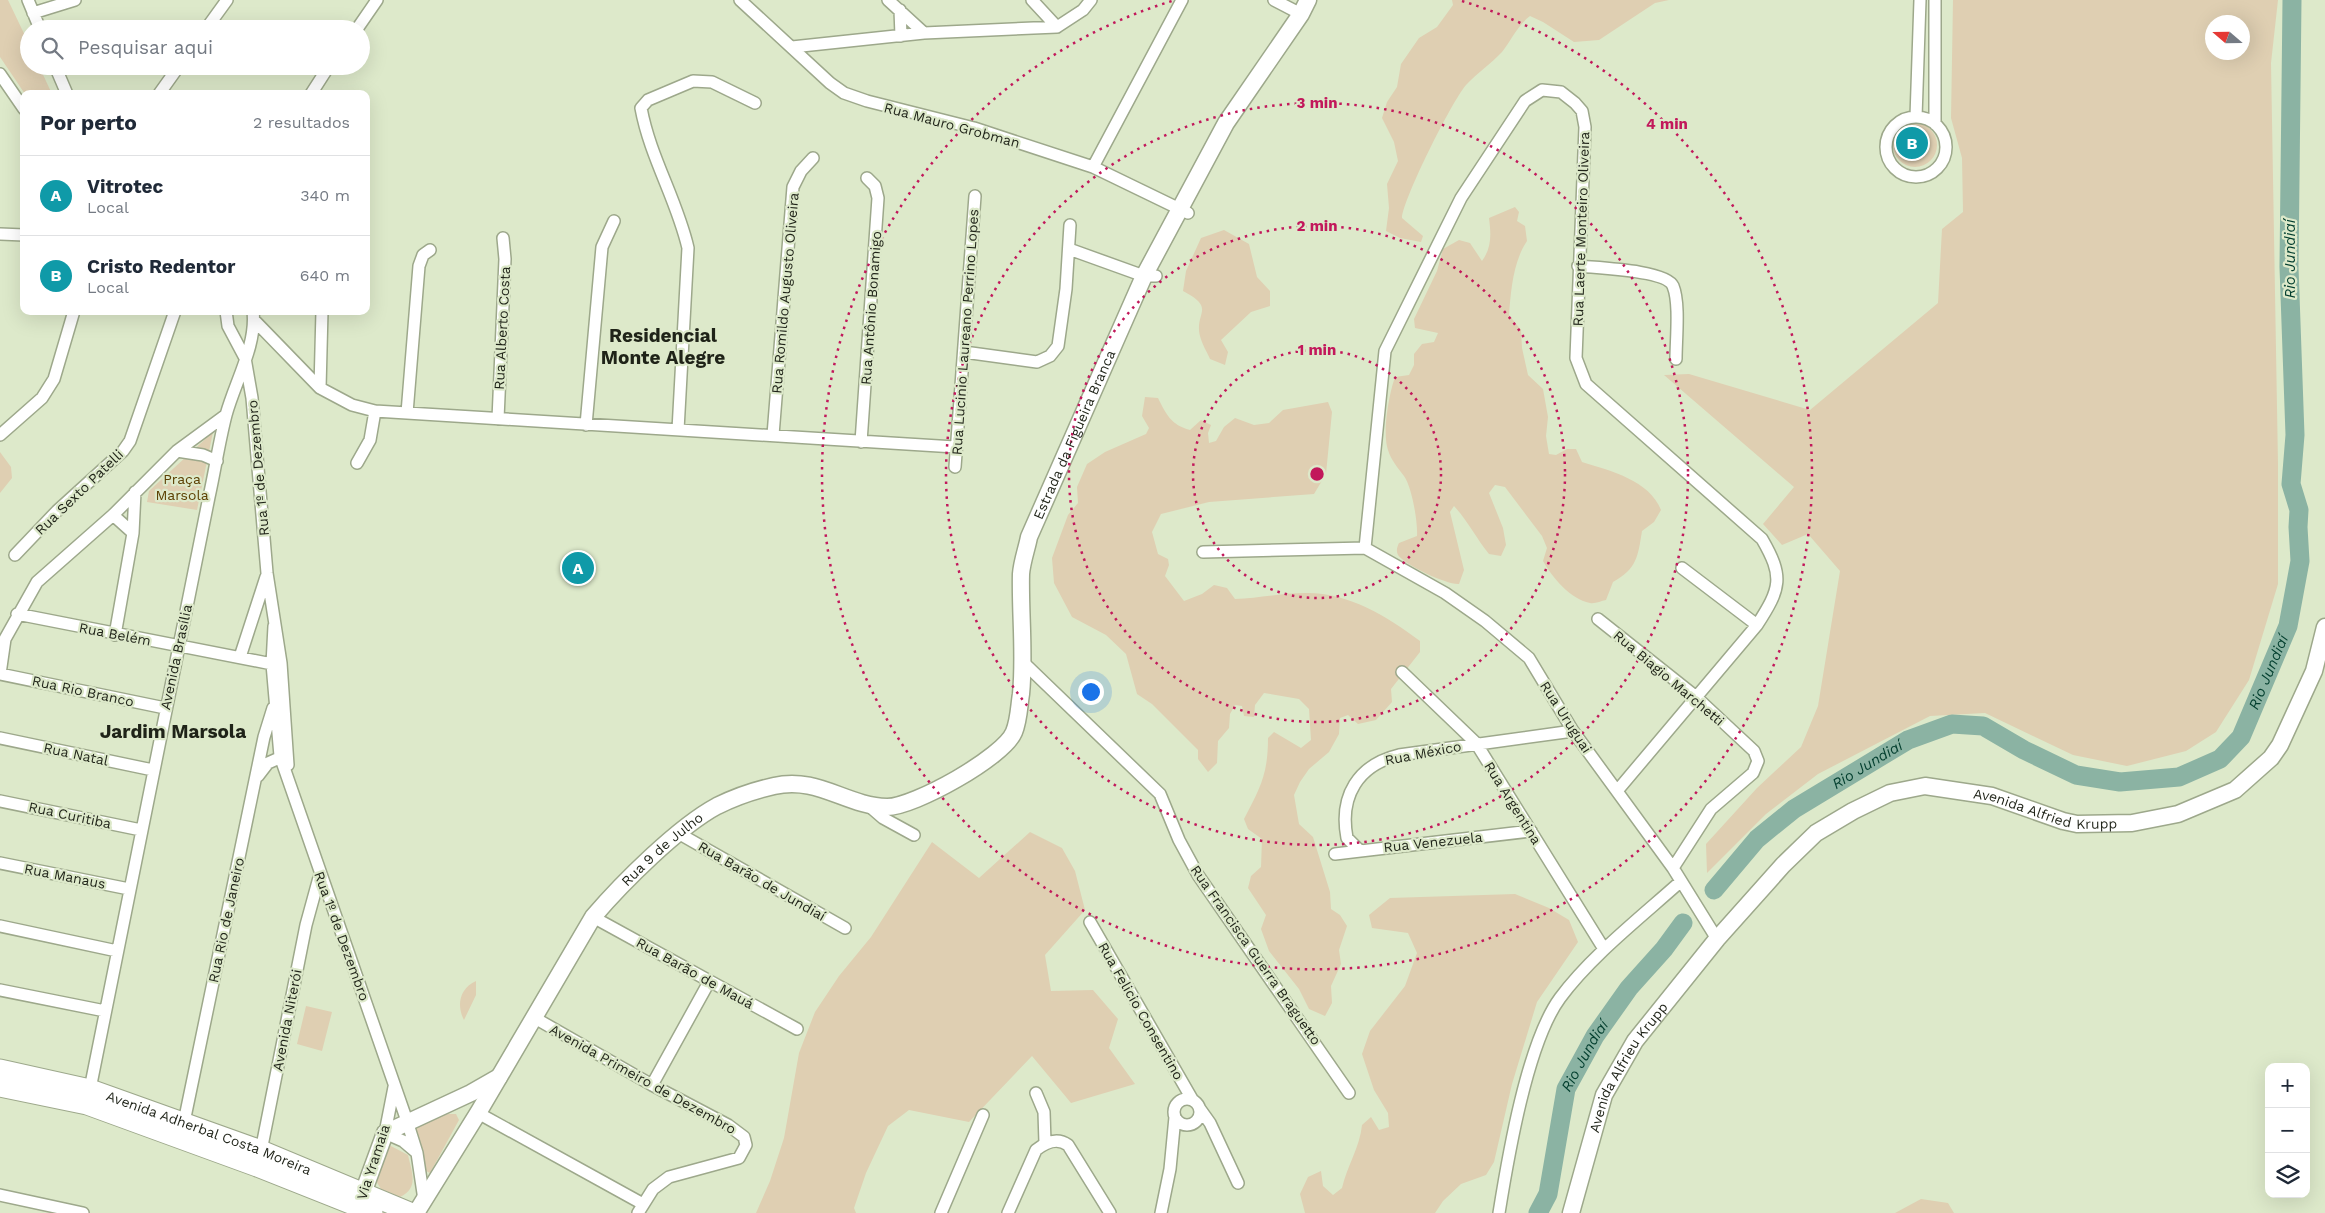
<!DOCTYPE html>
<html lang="pt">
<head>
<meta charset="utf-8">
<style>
  :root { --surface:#fff; --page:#f2f2f3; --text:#1f2937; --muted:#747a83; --line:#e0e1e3; --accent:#1578a4 }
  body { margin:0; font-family:"Work Sans",sans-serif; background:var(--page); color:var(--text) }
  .controls { position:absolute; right:15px; bottom:15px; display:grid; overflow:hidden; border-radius:10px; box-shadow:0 5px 20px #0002 }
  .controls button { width:45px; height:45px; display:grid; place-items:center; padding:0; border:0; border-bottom:1px solid var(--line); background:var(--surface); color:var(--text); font:25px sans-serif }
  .compass { position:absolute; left:2205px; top:15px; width:45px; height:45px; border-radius:50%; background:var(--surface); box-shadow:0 5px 20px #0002; rotate:290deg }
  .you { position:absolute; left:1090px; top:691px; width:18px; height:18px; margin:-12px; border:4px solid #fff; border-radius:50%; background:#1a73e8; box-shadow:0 0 0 8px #1a73e833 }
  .badge { display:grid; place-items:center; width:32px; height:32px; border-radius:50%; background:var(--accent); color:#fff; font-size:16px; font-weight:700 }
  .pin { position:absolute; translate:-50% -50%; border:2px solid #fff; box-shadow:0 1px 5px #0006 }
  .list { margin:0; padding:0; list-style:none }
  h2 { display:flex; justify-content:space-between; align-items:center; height:65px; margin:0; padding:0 20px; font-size:21px }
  h2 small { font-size:16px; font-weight:400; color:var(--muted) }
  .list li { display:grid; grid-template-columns:32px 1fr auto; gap:15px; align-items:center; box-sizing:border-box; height:80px; padding:0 20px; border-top:1px solid var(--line) }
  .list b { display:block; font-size:19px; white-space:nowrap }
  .list p { margin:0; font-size:16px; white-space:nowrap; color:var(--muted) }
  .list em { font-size:16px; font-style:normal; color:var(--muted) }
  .icon { flex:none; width:28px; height:28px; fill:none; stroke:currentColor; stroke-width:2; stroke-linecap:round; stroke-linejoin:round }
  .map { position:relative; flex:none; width:2325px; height:1213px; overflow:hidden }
  .search { position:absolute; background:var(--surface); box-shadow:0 5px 20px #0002; left:20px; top:20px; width:350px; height:55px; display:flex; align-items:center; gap:12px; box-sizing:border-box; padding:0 18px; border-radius:28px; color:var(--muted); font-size:19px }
  .panel { position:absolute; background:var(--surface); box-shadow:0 5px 20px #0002; left:20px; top:90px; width:350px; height:225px; border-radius:10px }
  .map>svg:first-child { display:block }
  .green { fill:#dfcfb2; fill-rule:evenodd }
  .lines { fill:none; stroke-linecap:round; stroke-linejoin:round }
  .river { stroke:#8bb3a3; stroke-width:19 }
  .minor-casing { stroke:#9da88b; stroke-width:14 }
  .secondary-casing { stroke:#9da88b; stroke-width:19 }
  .primary-casing { stroke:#9da88b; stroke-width:21 }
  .minor { stroke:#fff; stroke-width:11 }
  .secondary { stroke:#fff; stroke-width:16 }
  .primary { stroke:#fff; stroke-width:19 }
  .ring { fill:none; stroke:#c2185b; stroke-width:2.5; stroke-dasharray:2.5 5 }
  .labels { text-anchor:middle; stroke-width:4.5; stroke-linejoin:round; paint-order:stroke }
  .street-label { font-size:14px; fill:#1f2318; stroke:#dde9ca }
  .park-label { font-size:14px; fill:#5c4003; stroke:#dde9ca }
  .water-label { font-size:15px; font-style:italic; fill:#023e2e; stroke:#dde9ca }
  .district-label { font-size:19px; font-weight:bold; fill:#1f2318; stroke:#dde9ca }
  .centre { fill:#c2185b; stroke:#dde9ca; stroke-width:2.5 }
  .ring-label { font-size:15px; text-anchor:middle; font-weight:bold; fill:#c2185b; stroke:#dde9ca; stroke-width:4.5; stroke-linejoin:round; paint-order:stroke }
</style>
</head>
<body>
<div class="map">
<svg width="2325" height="1213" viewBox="0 0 2325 1213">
  <rect width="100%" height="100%" fill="#dde9ca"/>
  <path class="green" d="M0,0H8L29,44V66H39L52,94H25L0,57Z
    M1452,0H1669L1655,3L1599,40L1574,42L1543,22L1530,16C1517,26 1512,39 1502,52C1491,64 1477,73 1466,85C1452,101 1403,199 1402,218L1423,236L1421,242L1400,238L1386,231L1389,208L1387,184L1398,161L1394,142L1382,118L1387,102L1397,87L1401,64L1419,38L1437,27L1453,5Z
    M1953,0H2278L2271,63L2278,464V584L2249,680L2216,732L2186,751L2127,766L2073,755L1985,713L1930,716L1818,774L1766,814L1707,873L1706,844L1757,788L1801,747L1818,706L1840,571L1808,534L1782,545L1763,524L1794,487L1664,375L1689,374L1810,410L1938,303L1942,229L1963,212L1962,158L1951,118ZM2212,22H2242V52H2212Z
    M1893 145a22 22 0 1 1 44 0a22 22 0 1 1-44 0Z
    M1515,207L1519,212L1517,221L1525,226L1527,241C1513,262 1511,290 1509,315L1521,330L1522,348L1528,375L1543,389L1548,417L1546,436L1549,454L1556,455L1567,449H1576L1582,462C1611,471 1649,480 1661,510L1654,522L1642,531C1638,556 1637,569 1613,582L1606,600C1601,601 1595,604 1590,603C1570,599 1552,577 1543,561L1547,548L1542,536L1505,487L1495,485L1489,493L1503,528L1506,545L1501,556L1489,554C1476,538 1468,521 1454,506L1450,512L1464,570L1459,584C1447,585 1405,565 1398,555C1396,551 1397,547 1399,543L1417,536C1418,523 1412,487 1404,476C1398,468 1391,460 1388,450C1382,433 1389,394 1395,377L1409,375L1414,365V354L1422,344L1434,342L1438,333L1415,328L1414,319L1437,271L1443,249L1459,240L1470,243L1482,261C1492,247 1491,234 1489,218Z
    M1224,230L1249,244L1257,277L1270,291V306L1251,312L1221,340L1228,352L1225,365L1210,359C1207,352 1202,344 1200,336C1194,312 1217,309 1183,291L1186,271L1201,238Z
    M1145,397L1158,398C1166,414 1171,425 1190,430L1201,420L1211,425L1208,433L1209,443L1216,441L1224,427L1235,418L1254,425L1269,423L1283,410L1328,402L1332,412L1326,474L1314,494L1209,502L1161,514L1152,532L1158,554L1168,559L1169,565L1165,576L1184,601L1202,594L1214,585L1227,588L1235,599C1258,598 1282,593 1305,593C1347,592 1387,616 1420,641V652L1391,689L1392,702L1376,720L1358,724L1348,715L1340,718L1339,734L1329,752L1309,769L1300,782L1294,795L1299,824L1313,837L1330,892L1331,909L1340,915L1347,926L1339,950L1341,964L1331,986L1332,1003L1325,1016L1309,1009L1299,989L1269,951L1261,929L1266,915L1248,888L1251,876L1261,867L1262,839L1248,829L1244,819C1260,788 1268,775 1268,738L1274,732L1301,748L1311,740L1309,709L1299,699L1264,693L1255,705L1254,717L1244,716L1242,706L1235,705L1230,714L1229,728L1218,741L1217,763L1208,772L1198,759V750L1152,704L1137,694L1126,654L1106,635L1072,617L1054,583L1052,558L1068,515L1078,503L1077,487L1087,464L1105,452L1146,434L1149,428L1142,416Z
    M213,432L197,510L147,502L149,491Z
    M0,452L11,467L12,478L0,493Z
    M1030,832L1062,848L1075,871L1085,910L1045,955L1051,991L1093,990L1118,1019L1109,1048L1135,1084L1071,1103L1032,1056L969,1122L909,1110L888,1126L866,1173L854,1208L856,1213H756L770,1181L784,1138L799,1053L815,1012L839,976L871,937L932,842L979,878Z
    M1515,894L1549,908L1569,920L1578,942L1537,1002L1512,1084L1494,1162L1486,1175L1461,1184L1443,1201L1435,1213H1305L1300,1194L1308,1177L1321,1171L1323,1186L1333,1195L1342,1188C1347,1166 1360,1147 1362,1125L1371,1117L1379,1130L1389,1127L1388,1113L1374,1090L1362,1054L1370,1031L1405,986L1417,953L1408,933L1372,928L1369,915L1390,898Z
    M476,981V995L464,1020C456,1005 460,988 476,981Z
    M306,1006L332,1012L322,1051L297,1044Z
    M448,1114H456L459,1120L430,1173L426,1171L414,1129L431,1119Z
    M389,1145L408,1155C412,1173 419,1188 400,1197L381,1189L376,1181Z
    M1921,1199L1948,1203L1954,1213H1895Z"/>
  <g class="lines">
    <g class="river">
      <path id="s1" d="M1714,890L1757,839L1794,809L1908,740L1952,724L1983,726L2024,750L2076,775L2120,782L2179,777L2220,759L2241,737L2288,626L2300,561L2298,527L2299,510L2291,484L2295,435L2289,267L2292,0"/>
      <path id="s2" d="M1538,1213L1548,1194L1566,1089L1595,1036L1629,988L1664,949L1683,923"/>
    </g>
    <defs>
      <path id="minor" d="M28,0L40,29
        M740,0L830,83L844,93L867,101L974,128L1093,167L1188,213
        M888,0L924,33
        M1032,0L1057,27
        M1274,0L1301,14
        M1935,0V124
        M900,10L901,36
        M33,13L75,0
        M206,29L227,0
        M357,29L377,0
        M792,47L924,33L1057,27L1083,10L1091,0
        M55,66L67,94
        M0,74L24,109
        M159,94L179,66
        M311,94L329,66
        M1916,117L1920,0
        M1886 147a30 30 0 1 1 60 0a30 30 0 1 1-60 0Z
        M1093,167L1182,0
        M0,234L24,235
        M1069,249L1144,276H1156
        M1578,266C1596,268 1666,270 1673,286C1680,303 1676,339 1676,359
        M226,311L228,326L245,358L252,398L267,573L281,663L288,765
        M254,320L320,388L352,405L375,411L955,447
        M964,352L1037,362L1050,356L1058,346L1066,289L1070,225
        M320,388L322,311
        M407,413L419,266L423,255L430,250
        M498,419L505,259L503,238
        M586,425L602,247L614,221
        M678,430L688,248C677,200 650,157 641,108L648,100L693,81L712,82L755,103
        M0,435L42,398L54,379L74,311
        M773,435L793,187L801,171L813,158
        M861,442L878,198L875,186L867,178
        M177,451L203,455L217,461
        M357,463L370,440L375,411
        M955,467L975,196
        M113,515L133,533
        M1365,548L1385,351L1461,198L1525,101L1542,90L1561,92L1575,103L1582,111L1585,127L1576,358L1586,384L1762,539C1784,577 1781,588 1757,625L1617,791
        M1365,548L1445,593L1485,621L1529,658L1573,731L1673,868L1717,939
        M1203,552L1365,548
        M15,555L57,511L123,451L130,441L175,311
        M1682,568L1757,625
        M17,614L272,664L274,670
        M1598,619L1695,696L1754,751L1758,761L1753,773L1711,809L1673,868
        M274,626L272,664L280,756L407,1121L417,1153L424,1200
        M115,635L133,533L135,492
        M240,657L266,577
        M1024,663L1160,794L1179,840L1198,875L1349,1093
        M1402,672L1476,743L1604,949
        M0,674L5,639L37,582L113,515L177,451L226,415
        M0,674L165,708
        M0,738L153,770
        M258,776L268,763L286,755
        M0,801L141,830
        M868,805L883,818L914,835
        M678,833L845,928
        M1359,850L1347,838C1339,796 1358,765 1399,755L1573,731
        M1335,854L1531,831
        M0,863L129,889
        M593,917L797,1029
        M1090,922L1192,1099
        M0,926L117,951
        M0,990L105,1011
        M533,1017L652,1085L728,1125L744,1137L746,1145L739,1158L669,1177L653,1189L638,1213
        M652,1085L709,982
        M394,1087L385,1133L403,1141L416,1152
        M1036,1093L1044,1112L1045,1143
        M89,1094L209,497C215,470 219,442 226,415C235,382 257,345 253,311
        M1174 1112a13 13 0 1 1 26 0a13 13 0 1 1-26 0Z
        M1200,1109L1210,1123L1238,1183
        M478,1113L643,1204
        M183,1127L264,737L273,708
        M260,1156L306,925L320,874
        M0,1195L83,1213
        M941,1213L983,1115
        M1008,1213L1036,1150C1046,1142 1057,1137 1068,1145L1110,1213
        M1161,1213L1170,1169L1175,1117
        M1499,1213C1508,1157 1527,1043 1560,998C1590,957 1641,917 1680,882"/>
      <g id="secondary">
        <path d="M359,1204L385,1133L471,1093L499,1077"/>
        <path id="s3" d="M416,1213L478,1113L593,917C622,883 678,827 717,806C733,798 756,790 774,786C818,776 846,806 887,807C914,807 1004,757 1014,732C1019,720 1019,706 1021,694C1025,654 1020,614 1021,574C1022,561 1027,548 1029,537L1144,276L1226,123L1301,14L1308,0"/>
        <path id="s4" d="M1571,1213L1604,1095L1635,1041L1717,939L1783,865L1816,833L1853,811L1890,793L1925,786L1992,796L2063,821L2077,824L2132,823L2178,814L2235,790L2271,758L2280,745L2314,671L2325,627"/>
      </g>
      <g id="primary">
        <path id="s5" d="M0,1069L90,1089L261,1150L412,1213"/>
        <path d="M0,1087L87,1105L257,1167L373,1213"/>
      </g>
    </defs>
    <use href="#minor" class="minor-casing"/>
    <use href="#secondary" class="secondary-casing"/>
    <use href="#primary" class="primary-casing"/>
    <use href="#minor" class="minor"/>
    <use href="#secondary" class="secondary"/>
    <use href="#primary" class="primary"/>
  </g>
  <g class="ring">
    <circle cx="1317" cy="474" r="124"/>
    <circle cx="1317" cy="474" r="248"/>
    <circle cx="1317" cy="474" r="371"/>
    <path d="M1462 1A495 495 0 1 1 1172 1"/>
  </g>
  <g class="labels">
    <g class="street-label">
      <text transform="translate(952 125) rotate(15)" y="5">Rua Mauro Grobman</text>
      <text transform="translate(1581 229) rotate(-88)" y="5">Rua Laerte Monteiro Oliveira</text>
      <text transform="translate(785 293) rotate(-85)" y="5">Rua Romildo Augusto Oliveira</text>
      <text transform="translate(871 308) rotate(-86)" y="5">Rua Antônio Bonamigo</text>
      <text transform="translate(502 328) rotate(-87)" y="5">Rua Alberto Costa</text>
      <text transform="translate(965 332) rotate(-86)" y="5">Rua Lucinio Laureano Perrino Lopes</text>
      <text dy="5" stroke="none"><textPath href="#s3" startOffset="1148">Estrada da Figueira Branca</textPath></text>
      <text transform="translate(258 468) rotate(-95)" y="5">Rua 1º de Dezembro</text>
      <text transform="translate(79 492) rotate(-44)" y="5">Rua Sexto Patelli</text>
      <text transform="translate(115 634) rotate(11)" y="5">Rua Belém</text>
      <text transform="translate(176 657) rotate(-78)" y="5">Avenida Brasília</text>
      <text transform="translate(1669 678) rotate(40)" y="5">Rua Biagio Marchetti</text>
      <text transform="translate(83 691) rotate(12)" y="5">Rua Rio Branco</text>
      <text transform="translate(1566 717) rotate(57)" y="5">Rua Uruguai</text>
      <text transform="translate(1423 753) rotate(-11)" y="5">Rua México</text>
      <text transform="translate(76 754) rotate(12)" y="5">Rua Natal</text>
      <text transform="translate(1513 803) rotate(58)" y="5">Rua Argentina</text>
      <text dy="5" stroke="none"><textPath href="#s4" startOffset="704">Avenida Alfried Krupp</textPath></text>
      <text transform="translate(70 815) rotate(12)" y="5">Rua Curitiba</text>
      <text transform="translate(1433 842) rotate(-6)" y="5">Rua Venezuela</text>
      <text dy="5" stroke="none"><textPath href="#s3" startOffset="442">Rua 9 de Julho</textPath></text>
      <text transform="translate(65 876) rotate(11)" y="5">Rua Manaus</text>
      <text transform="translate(762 881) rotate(30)" y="5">Rua Barão de Jundiaí</text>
      <text transform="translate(226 920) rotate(-78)" y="5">Rua Rio de Janeiro</text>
      <text transform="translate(342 936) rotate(70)" y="5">Rua 1º de Dezembro</text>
      <text transform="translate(1256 955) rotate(55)" y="5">Rua Francisca Guerra Braguetto</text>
      <text transform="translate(695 973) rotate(29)" y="5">Rua Barão de Mauá</text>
      <text transform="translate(1141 1011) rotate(60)" y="5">Rua Felicio Consentino</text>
      <text transform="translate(287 1020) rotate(-79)" y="5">Avenida Niterói</text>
      <text dy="5" stroke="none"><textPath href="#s4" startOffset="158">Avenida Alfrieu Krupp</textPath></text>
      <text transform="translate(643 1079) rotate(29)" y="5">Avenida Primeiro de Dezembro</text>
      <text dy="5" stroke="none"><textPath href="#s5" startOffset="219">Avenida Adherbal Costa Moreira</textPath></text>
      <text transform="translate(373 1162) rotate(-72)" y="5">Via Yramaia</text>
    </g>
    <g class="park-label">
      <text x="182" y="484">Praça<tspan x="182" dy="16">Marsola</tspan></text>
    </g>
    <g class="water-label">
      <text transform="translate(2290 259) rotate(-90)" y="5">Rio Jundiaí</text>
      <text dy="5" stroke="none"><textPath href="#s1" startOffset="680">Rio Jundiaí</textPath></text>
      <text dy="5" stroke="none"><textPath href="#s1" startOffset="200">Rio Jundiaí</textPath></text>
      <text dy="5" stroke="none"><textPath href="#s2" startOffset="166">Rio Jundiaí</textPath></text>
    </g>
    <g class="district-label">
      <text x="663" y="342">Residencial<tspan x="663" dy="22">Monte Alegre</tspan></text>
      <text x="173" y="738">Jardim Marsola</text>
    </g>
  </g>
  <circle cx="1317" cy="474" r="8" class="centre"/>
  <g class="ring-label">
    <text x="1317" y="108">3 min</text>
    <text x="1667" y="129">4 min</text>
    <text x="1317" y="231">2 min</text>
    <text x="1317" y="355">1 min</text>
  </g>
</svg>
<div class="controls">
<button>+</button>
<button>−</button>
<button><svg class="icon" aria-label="layers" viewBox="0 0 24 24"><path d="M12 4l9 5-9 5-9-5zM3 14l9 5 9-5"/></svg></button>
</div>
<svg class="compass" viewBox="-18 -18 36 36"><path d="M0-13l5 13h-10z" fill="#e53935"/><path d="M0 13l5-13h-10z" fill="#747a83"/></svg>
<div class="you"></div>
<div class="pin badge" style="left:578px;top:568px;background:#0f9aa8">A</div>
<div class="pin badge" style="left:1912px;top:143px;background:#0f9aa8">B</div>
<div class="search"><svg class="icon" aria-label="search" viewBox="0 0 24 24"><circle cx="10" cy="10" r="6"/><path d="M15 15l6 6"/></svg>Pesquisar aqui</div>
<section class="panel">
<h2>Por perto<small>2 resultados</small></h2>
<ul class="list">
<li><span class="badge" style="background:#0f9aa8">A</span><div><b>Vitrotec</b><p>Local</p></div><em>340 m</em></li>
<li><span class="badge" style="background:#0f9aa8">B</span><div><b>Cristo Redentor</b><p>Local</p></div><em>640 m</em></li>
</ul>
</section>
</div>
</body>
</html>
